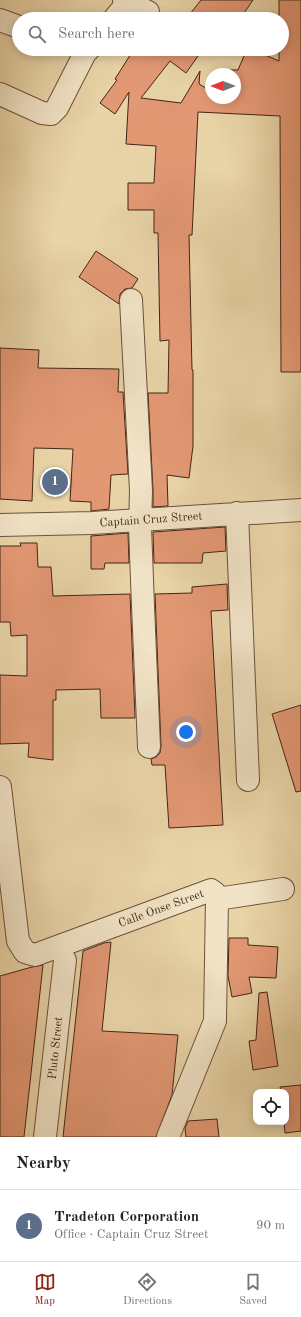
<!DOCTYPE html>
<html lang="en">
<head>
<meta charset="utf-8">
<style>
  :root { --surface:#fff; --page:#f2f2f2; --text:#202124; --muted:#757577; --line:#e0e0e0; --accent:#8f2418 }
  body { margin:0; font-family:"Old Standard TT",serif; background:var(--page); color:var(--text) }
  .controls { position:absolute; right:12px; bottom:12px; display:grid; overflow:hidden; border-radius:8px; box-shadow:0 2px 10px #0003 }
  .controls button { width:36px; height:36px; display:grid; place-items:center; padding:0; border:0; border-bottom:1px solid var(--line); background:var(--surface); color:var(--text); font:20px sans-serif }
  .compass { position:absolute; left:205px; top:68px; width:36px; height:36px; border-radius:50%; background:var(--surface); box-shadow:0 2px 10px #0003; rotate:270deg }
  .you { position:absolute; left:186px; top:732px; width:14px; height:14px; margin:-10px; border:3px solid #fff; border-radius:50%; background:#1a73e8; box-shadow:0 0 0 6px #1a73e833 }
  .badge { display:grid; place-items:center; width:26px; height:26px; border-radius:50%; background:var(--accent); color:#fff; font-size:13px; font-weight:700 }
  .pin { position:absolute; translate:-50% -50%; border:2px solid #fff; box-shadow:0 1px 4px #0006 }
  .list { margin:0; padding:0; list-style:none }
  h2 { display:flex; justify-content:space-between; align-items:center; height:52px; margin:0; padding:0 16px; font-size:17px }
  h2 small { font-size:13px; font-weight:400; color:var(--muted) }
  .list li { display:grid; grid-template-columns:26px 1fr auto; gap:12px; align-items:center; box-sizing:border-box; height:72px; padding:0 16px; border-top:1px solid var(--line) }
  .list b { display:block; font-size:15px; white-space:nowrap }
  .list p { margin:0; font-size:13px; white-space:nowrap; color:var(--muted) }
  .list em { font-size:13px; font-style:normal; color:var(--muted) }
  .icon { flex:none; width:22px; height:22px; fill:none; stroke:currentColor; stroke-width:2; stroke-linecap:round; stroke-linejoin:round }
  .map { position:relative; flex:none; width:301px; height:1137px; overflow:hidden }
  .search { position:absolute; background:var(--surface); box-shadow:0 2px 10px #0003; left:12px; right:12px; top:12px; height:44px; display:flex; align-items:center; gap:10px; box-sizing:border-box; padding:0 14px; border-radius:22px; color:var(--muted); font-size:15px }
  .sheet { height:124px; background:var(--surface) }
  nav { display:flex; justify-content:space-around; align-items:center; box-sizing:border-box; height:56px; border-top:1px solid var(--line); background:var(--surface); font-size:11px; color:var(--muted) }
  nav a { display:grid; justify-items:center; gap:2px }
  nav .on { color:var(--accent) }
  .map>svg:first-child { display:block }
  .building { fill:#e39874; stroke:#432518 }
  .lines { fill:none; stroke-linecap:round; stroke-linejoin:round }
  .minor-casing { stroke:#6c513c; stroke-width:24 }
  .minor { stroke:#f1e3c6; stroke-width:22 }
  .labels { text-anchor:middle; stroke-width:4; stroke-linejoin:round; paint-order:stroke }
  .street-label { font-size:12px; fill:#432518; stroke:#f1e3c6 }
</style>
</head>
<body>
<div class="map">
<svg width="301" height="1137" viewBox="0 0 301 1137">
  <rect width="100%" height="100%" fill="#e9d4a7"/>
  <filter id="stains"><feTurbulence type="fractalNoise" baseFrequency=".005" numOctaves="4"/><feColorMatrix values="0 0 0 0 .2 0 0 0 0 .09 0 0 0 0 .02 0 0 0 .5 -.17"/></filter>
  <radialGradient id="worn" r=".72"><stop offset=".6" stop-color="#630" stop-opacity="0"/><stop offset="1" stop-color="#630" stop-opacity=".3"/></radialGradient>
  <path class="building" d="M201,0H253L240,19H227V17L226,19H186Z
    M279,0H301V372H281L280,116L198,112L192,235H189L192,370H193V446L189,478L167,475L168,506L153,507V490L148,393H168L169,340L160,341L158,233H154V210H128V183H154L156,146L126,144L129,92L115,114L100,103L117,80L115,79L134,49H203L186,73L170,61L141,98L181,103L200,71L199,84L211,91V98H235V74H225V70H238L247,49H251L279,61V49H282V19H279Z
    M96,251L138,279L132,288L125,289L120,294L119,304L79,277Z
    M0,348L39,350L38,368L119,369L118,392H123L128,474L111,475L109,509L91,511V502L70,501L73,449L34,448L32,501L0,499Z
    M225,527L226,551L203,553L202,563H154L153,532Z
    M128,533L129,563H105L104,569H91V536Z
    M20,543H37L38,567H51L53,596L130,594L135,718H101L100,689L56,690V700H53V760L28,757L29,743L0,744V675L27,676V635L11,636L10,622H0V546H21Z
    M227,584L228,610L211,611L223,825L169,828L165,765H152L151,759L156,757L160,753L161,746L155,594L192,593V587Z
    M301,705V791L296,792L272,714Z
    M229,938H248V945L278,947L276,978L249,977L252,993L232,997L228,976Z
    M111,942L102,1031L178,1035L172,1095L156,1137H63L83,951L104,943Z
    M43,965L24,1137H0V976L32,967Z
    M267,992L278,1066L253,1070L249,1041L256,1040L259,993Z
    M301,1085V1131L285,1133L284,1122H286V1092H281L280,1087Z
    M217,1119L219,1137H186L185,1128L188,1121Z"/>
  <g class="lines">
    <defs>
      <path id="minor" d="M124,0L148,12
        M114,19L130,0
        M0,20L19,27
        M0,94L42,113L51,114L57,108L85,53L89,49
        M131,300L141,491L140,527L143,606L149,747
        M237,513L248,780
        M0,525L92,523L301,510
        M0,787L18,941L25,952L35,955L211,890L215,893L217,899L215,1021L168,1137
        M217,899L283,889
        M45,1137L65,960"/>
    </defs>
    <use href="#minor" class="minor-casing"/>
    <use href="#minor" class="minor"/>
  </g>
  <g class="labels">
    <g class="street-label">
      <text transform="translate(151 519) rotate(-4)" y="4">Captain Cruz Street</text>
      <text transform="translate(161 908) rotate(-20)" y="4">Calle Onse Street</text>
      <text transform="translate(55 1048) rotate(-84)" y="4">Pluto Street</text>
    </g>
  </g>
  <rect width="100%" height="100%" filter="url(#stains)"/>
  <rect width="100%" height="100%" fill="url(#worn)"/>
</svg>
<div class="controls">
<button><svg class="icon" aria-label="locate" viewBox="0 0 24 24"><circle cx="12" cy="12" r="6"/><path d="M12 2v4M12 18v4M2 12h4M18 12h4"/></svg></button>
</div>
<svg class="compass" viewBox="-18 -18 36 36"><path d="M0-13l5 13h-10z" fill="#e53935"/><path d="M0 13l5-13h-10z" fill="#757577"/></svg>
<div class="you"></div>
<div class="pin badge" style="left:55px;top:482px;background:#5c6f8a">1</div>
<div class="search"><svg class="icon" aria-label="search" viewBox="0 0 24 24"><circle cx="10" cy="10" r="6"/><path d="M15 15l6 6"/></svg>Search here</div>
</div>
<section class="sheet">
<h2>Nearby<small></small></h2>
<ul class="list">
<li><span class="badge" style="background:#5c6f8a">1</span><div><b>Tradeton Corporation</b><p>Office · Captain Cruz Street</p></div><em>90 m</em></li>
</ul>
</section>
<nav>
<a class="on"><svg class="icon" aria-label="map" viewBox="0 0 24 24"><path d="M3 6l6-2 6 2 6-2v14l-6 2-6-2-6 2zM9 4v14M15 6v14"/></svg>Map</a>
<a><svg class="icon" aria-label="directions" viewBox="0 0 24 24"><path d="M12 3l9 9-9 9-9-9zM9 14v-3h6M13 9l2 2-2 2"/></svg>Directions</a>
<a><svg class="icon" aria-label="saved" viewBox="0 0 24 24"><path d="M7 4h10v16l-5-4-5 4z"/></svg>Saved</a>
</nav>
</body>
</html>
